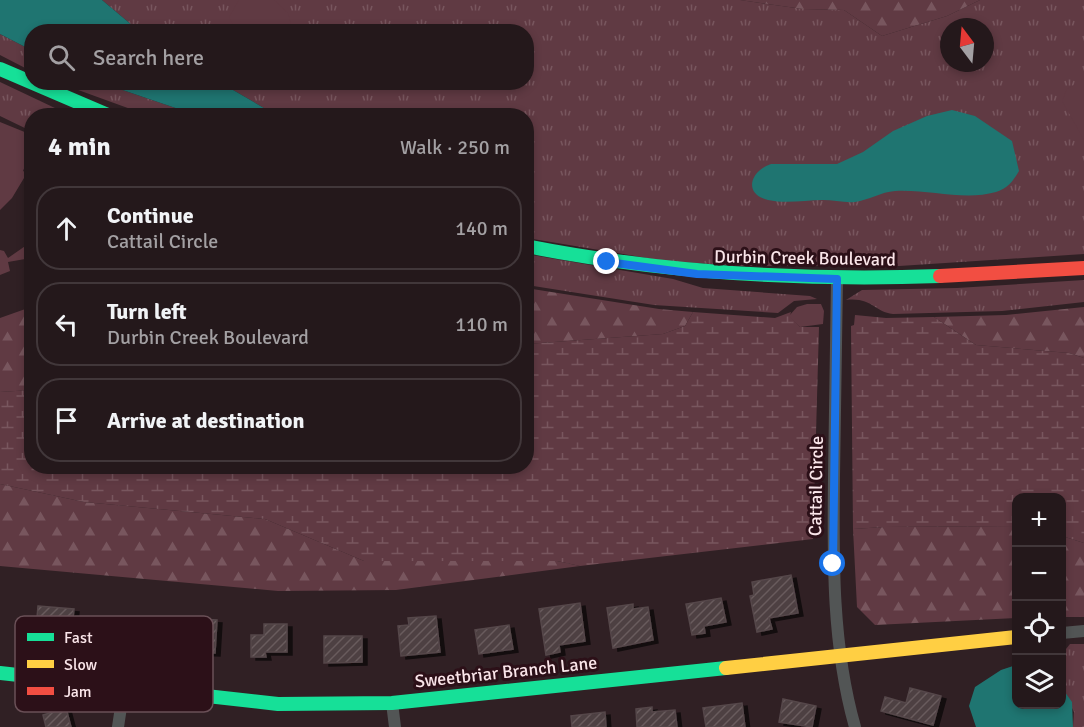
<!DOCTYPE html>
<html lang="en">
<head>
<meta charset="utf-8">
<style>
  :root { --surface:#24181b; --page:#302528; --text:#f1f3f6; --muted:#a3a0a3; --line:#41373a }
  body { margin:0; font-family:Signika,sans-serif; background:var(--page); color:var(--text) }
  .controls { position:absolute; right:18px; bottom:18px; display:grid; overflow:hidden; border-radius:12px; box-shadow:0 3px 9px #0003 }
  .controls button { width:54px; height:54px; display:grid; place-items:center; padding:0; border:0; border-bottom:2px solid var(--line); background:var(--surface); color:var(--text); font:30px sans-serif }
  .compass { position:absolute; left:940px; top:18px; width:54px; height:54px; border-radius:50%; background:var(--surface); box-shadow:0 3px 9px #0003; rotate:344deg }
  .stop { position:absolute; width:18px; height:18px; margin:-14px; border:4px solid #1a73e8; border-radius:50%; background:#fff }
  .stop.end { background:#1a73e8; border-color:#fff; box-shadow:0 2px 6px #0008 }
  .list { margin:0; padding:0; list-style:none }
  h2 { display:flex; justify-content:space-between; align-items:center; height:78px; margin:0; padding:0 24px; font-size:26px }
  h2 small { font-size:20px; font-weight:400; color:var(--muted) }
  .list li { display:grid; grid-template-columns:39px 1fr auto; gap:18px; align-items:center; box-sizing:border-box; height:84px; margin:0 12px 12px; padding:0 12px; border:2px solid var(--line); border-radius:24px }
  .list b { display:block; font-size:22px; white-space:nowrap }
  .list p { margin:0; font-size:20px; white-space:nowrap; color:var(--muted) }
  .list em { font-size:20px; font-style:normal; color:var(--muted) }
  .icon { flex:none; width:33px; height:33px; fill:none; stroke:currentColor; stroke-width:2; stroke-linecap:round; stroke-linejoin:round }
  .map { position:relative; flex:none; width:1084px; height:727px; overflow:hidden }
  .search { position:absolute; background:var(--surface); box-shadow:0 3px 9px #0003; left:24px; top:24px; width:510px; height:66px; display:flex; align-items:center; gap:15px; box-sizing:border-box; padding:0 21px; border-radius:24px; color:var(--muted); font-size:22px }
  .panel { position:absolute; background:var(--surface); box-shadow:0 3px 9px #0003; left:24px; top:108px; width:510px; height:366px; border-radius:24px }
  .map>svg:first-child { display:block }
  .grass { fill:url(#grass-tufts); fill-rule:evenodd }
  .forest { fill:url(#forest-firs) }
  .wetland { fill:url(#wetland-marsh) }
  .garden { fill:#603a43 }
  .water { fill:#1f7571 }
  .building { fill:url(#building-hatch); stroke:#55474a; stroke-width:1.5; filter:url(#shadow) }
  .lines { fill:none; stroke-linecap:round; stroke-linejoin:round }
  .street { stroke:#525555; stroke-width:12 }
  .fast { stroke:#16e098; stroke-width:14 }
  .slow { stroke:#ffcf43; stroke-width:14 }
  .jam { stroke:#f24e42; stroke-width:14 }
  .route { stroke:#1a73e8; stroke-width:8 }
  .labels { text-anchor:middle; stroke-width:6; stroke-linejoin:round; paint-order:stroke }
  .street-label { font-size:18px; fill:#fae5e9; stroke:#2c1018 }
  .key { fill:#2c1018; stroke:#6a5057; stroke-width:1.5 }
  .key-label { font-size:16px; fill:#fae5e9 }
</style>
</head>
<body>
<div class="map">
<svg width="1084" height="727" viewBox="0 0 1084 727">
  <defs>
    <pattern id="grass-tufts" width="24" height="20" patternUnits="userSpaceOnUse" patternTransform="scale(1.5)"><rect width="24" height="20" fill="#603a43"/><path d="M3 7l-1-3M5 7V3M7 7l1-3M15 17l-1-3M17 17v-4M19 17l1-3" fill="none" stroke="#78565e"/></pattern>
    <pattern id="forest-firs" width="22" height="20" patternUnits="userSpaceOnUse" patternTransform="scale(1.5)"><rect width="22" height="20" fill="#603a43"/><path d="M5 1l3.5 6h-7zM16 11l3.5 6h-7z" fill="#78565e"/></pattern>
    <pattern id="wetland-marsh" width="20" height="14" patternUnits="userSpaceOnUse" patternTransform="scale(1.5)"><rect width="20" height="14" fill="#603a43"/><path d="M1 5h8M5 5V1M11 12h8M15 12V8" fill="none" stroke="#78565e"/></pattern>
    <pattern id="building-hatch" width="6" height="6" patternUnits="userSpaceOnUse" patternTransform="scale(1.5)"><rect width="6" height="6" fill="#4d3f42"/><path d="M-1 1l2-2M0 6l6-6M5 7l2-2" fill="none" stroke="#685b5d"/></pattern>
    <filter id="shadow"><feDropShadow dx="5" dy="3" stdDeviation="0" flood-color="#0009"/></filter>
  </defs>
  <rect width="100%" height="100%" fill="#302024"/>
  <path class="grass" d="M102,0H740L803,9L844,10L882,36L947,16L980,0H1084V254L899,266H742L665,261L527,238L526,116L276,115L221,83L526,82V32L139,31ZM949,27H985V63H949Z
    M0,34L31,50V71L0,55Z
    M0,82L57,109L63,115L32,116L31,131L0,116Z
    M59,83H102L196,115H147Z
    M526,254L673,279L703,288L810,296L817,299L794,301L778,313L654,305L527,285Z
    M1084,280V302L1002,311L893,314C874,312 872,297 846,300L862,290L957,288Z
    M1070,644H1084V727H1073L1074,712L1062,688V654Z"/>
  <path class="forest" d="M740,0H980L947,16L882,36L844,10L803,9Z
    M526,288L659,309L693,312L685,326L663,334L527,344Z
    M31,307V390L0,392V318Z
    M1084,307V358L1069,353L976,345L934,317L1006,315Z
    M0,484L84,502L265,519L364,561H557L580,566L396,590L278,591L0,566Z
    M1016,526V618L875,625L857,607L853,529L884,527Z
    M1062,536L1084,543V617H1062Z"/>
  <path class="wetland" d="M693,312L775,318L791,312L790,316L800,327H819L813,539L580,566L557,561H364L265,519L84,502L0,484V392L31,390L32,466H526L527,344L663,334L685,326Z
    M855,315L886,318L934,317L976,345L1069,353L1084,358V543L1062,536V498H1016V526L884,527L853,529L851,326L854,325Z"/>
  <path class="garden" d="M239,0H274L288,13L291,24L275,31H236L229,17Z
    M1076,84H1084V140L1062,101L1067,89Z
    M0,122L32,135L31,152L23,171L27,173L12,198L0,210Z
    M31,242V258L8,262L10,271L0,275V250L4,251L8,258Z
    M807,304H821L824,311L823,324L800,327L789,316L797,307Z"/>
  <path class="water" d="M0,0H102L139,31L32,32L31,50L0,34Z
    M102,83H221L276,115H196Z
    M952,110L975,116L1012,141L1019,171C1013,181 1008,188 996,192C964,201 928,189 895,191C881,192 869,200 855,202C845,203 833,200 823,200C805,200 787,204 768,200C743,194 750,171 771,164H837L863,152L893,131L927,116Z
    M1016,665V704H1062V688L1072,702L1073,727H976L969,706L975,687L1001,670Z"/>
  <path class="building" d="M791,575L798,613L769,618L772,629L757,632L750,596L754,595L752,582Z
    M721,598L726,622L704,626L705,633L692,635L686,604Z
    M580,603L585,641L559,645L560,652L546,655L539,609Z
    M633,604V609L648,607L653,640L613,648L607,608Z
    M38,606L74,609L71,636L50,634L49,643L35,642Z
    M436,616L440,652L401,656L398,626L409,625L408,618Z
    M178,618L217,620L215,653L191,652V656L175,655Z
    M264,624H287V652H265L266,657H251V635H264Z
    M509,625L513,649L479,654L475,630Z
    M324,636H362V662L324,663Z
    M910,688L941,696L933,725L881,711L885,697L906,703Z
    M783,699L816,706L812,727L779,722Z
    M742,703L745,727H706L703,708Z
    M652,707V712L675,710L677,727H637L636,709Z
    M66,708L71,727H46L43,715Z
    M605,712L606,727H572L571,716Z"/>
  <g class="lines">
    <path class="street" d="M837,279C836,345 835,410 834,476C833,560 832,646 855,727
      M1062,633L1084,631
      M392,703L395,727
      M118,727L124,687"/>
    <path class="fast" d="M0,69L110,116
      M526,246C663,273 801,281 940,276
      M0,673L278,704L392,703L726,668"/>
    <path class="slow" d="M726,668L1016,637"/>
    <path class="jam" d="M940,276L1084,268"/>
  </g>
  <g class="lines">
    <path class="route" d="M607,262L697,274L837,279L833,564"/>
  </g>
  <g class="labels">
    <g class="street-label">
      <text transform="translate(805 258) rotate(1)" y="6">Durbin Creek Boulevard</text>
      <text transform="translate(816 486) rotate(-89)" y="6">Cattail Circle</text>
      <text transform="translate(506 672) rotate(-6)" y="6">Sweetbriar Branch Lane</text>
    </g>
  </g>
  <rect x="15" y="616" width="198" height="96" rx="9" class="key"/>
  <rect x="27" y="633" width="27" height="8" fill="#16e098"/>
  <rect x="27" y="660" width="27" height="8" fill="#ffcf43"/>
  <rect x="27" y="687" width="27" height="8" fill="#f24e42"/>
  <g class="key-label">
    <text x="64" y="643">Fast</text>
    <text x="64" y="670">Slow</text>
    <text x="64" y="697">Jam</text>
  </g>
</svg>
<div class="controls">
<button>+</button>
<button>−</button>
<button><svg class="icon" aria-label="locate" viewBox="0 0 24 24"><circle cx="12" cy="12" r="6"/><path d="M12 2v4M12 18v4M2 12h4M18 12h4"/></svg></button>
<button><svg class="icon" aria-label="layers" viewBox="0 0 24 24"><path d="M12 4l9 5-9 5-9-5zM3 14l9 5 9-5"/></svg></button>
</div>
<svg class="compass" viewBox="-18 -18 36 36"><path d="M0-13l5 13h-10z" fill="#e53935"/><path d="M0 13l5-13h-10z" fill="#a3a0a3"/></svg>
<div class="stop" style="left:833px;top:564px"></div>
<div class="stop end" style="left:607px;top:262px"></div>
<div class="search"><svg class="icon" aria-label="search" viewBox="0 0 24 24"><circle cx="10" cy="10" r="6"/><path d="M15 15l6 6"/></svg>Search here</div>
<section class="panel">
<h2>4 min<small>Walk · 250 m</small></h2>
<ul class="list">
<li><svg class="icon" aria-label="ahead" viewBox="0 0 24 24"><path d="M12 20V5M6 11l6-6 6 6"/></svg><div><b>Continue</b><p>Cattail Circle</p></div><em>140 m</em></li>
<li><svg class="icon" aria-label="left" viewBox="0 0 24 24"><path d="M17 20v-9H6M10 6l-5 5 5 5"/></svg><div><b>Turn left</b><p>Durbin Creek Boulevard</p></div><em>110 m</em></li>
<li><svg class="icon" aria-label="arrive" viewBox="0 0 24 24"><path d="M6 21V4h12l-3 4 3 4H6"/></svg><div><b>Arrive at destination</b></div></li>
</ul>
</section>
</div>
</body>
</html>
